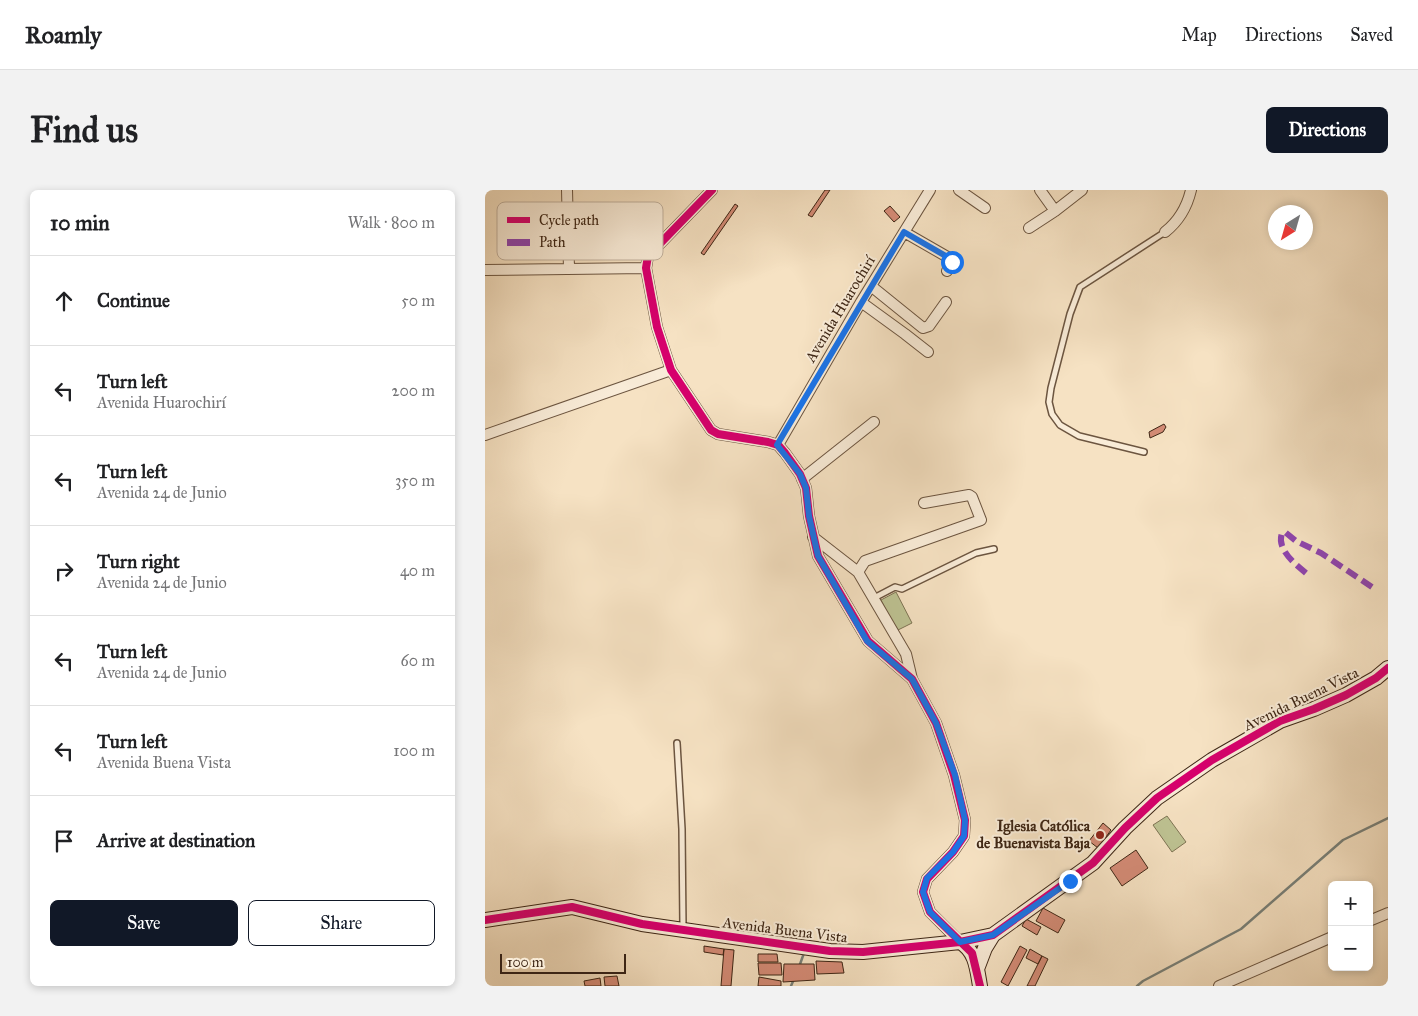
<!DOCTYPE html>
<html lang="en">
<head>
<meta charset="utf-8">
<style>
  :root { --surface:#fff; --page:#f2f2f2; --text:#202124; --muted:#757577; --line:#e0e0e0; --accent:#111827 }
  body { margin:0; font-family:"IM FELL Great Primer",serif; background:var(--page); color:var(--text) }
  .controls { position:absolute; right:15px; bottom:15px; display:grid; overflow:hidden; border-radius:8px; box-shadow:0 2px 8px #0003 }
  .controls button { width:45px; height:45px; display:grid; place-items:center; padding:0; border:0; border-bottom:1px solid var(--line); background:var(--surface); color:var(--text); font:25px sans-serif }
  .compass { position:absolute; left:783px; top:15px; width:45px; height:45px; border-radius:50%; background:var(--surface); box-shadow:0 2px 8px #0003; rotate:217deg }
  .scale { position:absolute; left:15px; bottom:12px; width:126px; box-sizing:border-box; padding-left:5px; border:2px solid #3e2615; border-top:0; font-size:14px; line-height:18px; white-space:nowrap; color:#3e2615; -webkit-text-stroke:4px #f9ecd8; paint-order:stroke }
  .stop { position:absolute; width:15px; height:15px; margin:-11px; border:4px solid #1a73e8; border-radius:50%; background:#fff }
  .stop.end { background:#1a73e8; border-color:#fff; box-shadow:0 1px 5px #0008 }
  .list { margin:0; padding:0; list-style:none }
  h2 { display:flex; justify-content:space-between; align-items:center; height:65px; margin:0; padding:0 20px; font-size:21px }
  h2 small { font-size:16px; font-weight:400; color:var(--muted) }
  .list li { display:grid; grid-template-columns:32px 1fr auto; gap:15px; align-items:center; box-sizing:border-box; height:90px; padding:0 20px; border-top:1px solid var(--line) }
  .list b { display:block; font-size:19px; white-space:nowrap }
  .list p { margin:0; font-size:16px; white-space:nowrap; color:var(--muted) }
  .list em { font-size:16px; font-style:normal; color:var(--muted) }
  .actions { display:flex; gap:10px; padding:15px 20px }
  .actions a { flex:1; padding:11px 0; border:1px solid var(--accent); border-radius:8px; text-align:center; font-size:18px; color:var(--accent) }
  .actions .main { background:var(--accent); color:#fff }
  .icon { flex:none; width:28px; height:28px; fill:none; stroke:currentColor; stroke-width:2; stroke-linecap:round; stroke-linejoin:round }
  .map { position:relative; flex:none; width:903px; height:796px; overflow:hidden; border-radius:8px }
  header { display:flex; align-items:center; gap:30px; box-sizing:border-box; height:70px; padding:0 25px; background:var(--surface); border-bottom:1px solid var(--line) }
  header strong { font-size:24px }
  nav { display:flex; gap:28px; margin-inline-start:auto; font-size:18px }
  .intro { display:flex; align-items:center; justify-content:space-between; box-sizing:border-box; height:120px; padding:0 30px }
  h1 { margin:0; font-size:35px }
  .button { padding:12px 22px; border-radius:8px; background:var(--accent); color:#fff; font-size:18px; font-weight:700 }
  main { display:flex; gap:30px; padding:0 30px }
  aside { flex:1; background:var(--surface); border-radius:8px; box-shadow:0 2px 8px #0003 }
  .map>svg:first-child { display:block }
  .green { fill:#bec393; stroke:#7e7454 }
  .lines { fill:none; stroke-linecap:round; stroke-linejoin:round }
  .stream { stroke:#788079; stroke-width:2.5 }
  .building { fill:#d48b76; stroke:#3e2615 }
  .lane-casing { stroke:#6c5540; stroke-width:8 }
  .street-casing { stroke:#6c5540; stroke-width:12 }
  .secondary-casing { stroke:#3e2615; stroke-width:16 }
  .lane { stroke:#f9ecd8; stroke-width:5 }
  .street { stroke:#f9ecd8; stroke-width:10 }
  .secondary { stroke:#f9ecd8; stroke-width:14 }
  .quiet { stroke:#8e44ad; stroke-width:6; stroke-dasharray:12 6; stroke-linecap:butt }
  .cycleway-casing { stroke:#f9ecd8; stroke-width:11 }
  .cycleway { stroke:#d6006c; stroke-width:8 }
  .route { stroke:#1a73e8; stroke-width:6 }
  .poi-dot { fill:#8f2418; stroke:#f9ecd8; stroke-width:2 }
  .labels { text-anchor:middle; stroke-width:4; stroke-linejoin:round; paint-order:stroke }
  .street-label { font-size:15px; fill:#3e2615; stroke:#f9ecd8 }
  .poi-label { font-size:15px; font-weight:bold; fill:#3e2615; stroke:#f9ecd8; text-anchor:end }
  .key { fill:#f9ecd8; stroke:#c1b19e; stroke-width:1 }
  .key-label { font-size:14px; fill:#3e2615 }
</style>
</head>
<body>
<header>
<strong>Roamly</strong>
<nav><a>Map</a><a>Directions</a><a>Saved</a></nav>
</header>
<div class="intro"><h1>Find us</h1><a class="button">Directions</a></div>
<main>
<aside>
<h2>10 min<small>Walk · 800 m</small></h2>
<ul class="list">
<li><svg class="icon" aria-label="ahead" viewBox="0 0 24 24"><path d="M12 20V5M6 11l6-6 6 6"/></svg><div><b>Continue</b></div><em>50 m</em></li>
<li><svg class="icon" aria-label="left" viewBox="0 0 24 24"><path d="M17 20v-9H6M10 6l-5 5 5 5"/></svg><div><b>Turn left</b><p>Avenida Huarochirí</p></div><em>200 m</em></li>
<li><svg class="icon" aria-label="left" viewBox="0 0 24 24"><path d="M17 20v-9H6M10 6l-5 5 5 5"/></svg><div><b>Turn left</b><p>Avenida 24 de Junio</p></div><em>350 m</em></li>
<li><svg class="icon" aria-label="right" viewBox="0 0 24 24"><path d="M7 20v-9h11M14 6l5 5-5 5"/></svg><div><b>Turn right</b><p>Avenida 24 de Junio</p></div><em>40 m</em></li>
<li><svg class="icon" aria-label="left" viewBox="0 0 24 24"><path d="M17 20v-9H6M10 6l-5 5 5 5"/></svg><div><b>Turn left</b><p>Avenida 24 de Junio</p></div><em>60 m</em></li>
<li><svg class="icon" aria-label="left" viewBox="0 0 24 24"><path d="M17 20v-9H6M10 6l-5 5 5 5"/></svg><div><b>Turn left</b><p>Avenida Buena Vista</p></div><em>100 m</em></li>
<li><svg class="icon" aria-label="arrive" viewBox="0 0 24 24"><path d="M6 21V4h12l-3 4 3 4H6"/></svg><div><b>Arrive at destination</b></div></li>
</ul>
<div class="actions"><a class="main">Save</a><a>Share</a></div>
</aside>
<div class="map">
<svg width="903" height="796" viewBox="0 0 903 796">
  <rect width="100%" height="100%" fill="#f6e2c3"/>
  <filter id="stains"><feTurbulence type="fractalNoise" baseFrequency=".004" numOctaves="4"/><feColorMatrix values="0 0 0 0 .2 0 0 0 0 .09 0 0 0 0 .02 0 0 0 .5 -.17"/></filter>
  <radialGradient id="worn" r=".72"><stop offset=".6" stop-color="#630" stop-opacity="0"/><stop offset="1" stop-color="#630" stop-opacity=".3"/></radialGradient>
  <path class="green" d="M411,402L427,433L411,441L396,410Z
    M682,626L701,652L687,662L668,635Z"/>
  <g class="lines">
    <path class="stream" d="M314,777L319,763
      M306,796L309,789
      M652,796L658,791L756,739L858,650L903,628"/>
  </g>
  <path class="building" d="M340,0H345L327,27L323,25Z
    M250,14L253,16L219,65L216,63Z
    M405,16L415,27L409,32L399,21Z
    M679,234L681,237L678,242L665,248L664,242Z
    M618,633L626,640L613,658L604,651Z
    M651,660L663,678L637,696L625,678Z
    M558,718L580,730L573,743L551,731Z
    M541,729L556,737L552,745L537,736Z
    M219,756L239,759L238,765L219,762Z
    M535,756L542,760L523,796L516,792Z
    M239,759L249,760L246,796H236Z
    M545,759L557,766L553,774L541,768Z
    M273,764H292L293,772H273Z
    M557,766L563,769L550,796H542Z
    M331,771L357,772L359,783L332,784Z
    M273,773H296L297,785H274Z
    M299,774H329L330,790L298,792Z
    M132,786L134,796H120L119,787Z
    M274,787L296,791V796H273Z
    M115,788L116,796H100L99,791Z"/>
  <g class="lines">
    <defs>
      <path id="lane" d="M659,262L594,246L575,235L567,224L564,212L566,198L585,124L595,97L680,42
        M389,408L410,397L417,399L491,363L509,359
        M192,553L197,639L198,737"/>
      <path id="street" d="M82,0L84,79
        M227,0L163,66L161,78L172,137L186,180L226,240L233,244L283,252L293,255L300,263L315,284L321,298L324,326L333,366L383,451L427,489L451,533L469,585L480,630L479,646L468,662L442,689L438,702L445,722L475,752
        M474,0L500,18
        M555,0L570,21
        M544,38L570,21L597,0
        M419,42L466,69L467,72L462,81
        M680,42C694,31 702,17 706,0
        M0,80L161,78
        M386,96L438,138L444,136L461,112
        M376,112L420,144L443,162
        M0,245L186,180
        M293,255L376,112L445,0
        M317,289L389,232
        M328,347L373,382L421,464L427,489
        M373,382L380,371L496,330L487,307L484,305L439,313
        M884,731L903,723
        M734,796L847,747"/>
      <path id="secondary" d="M0,730L87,717L157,734L345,761L378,762L475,752L508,745L608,673L640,638L672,608L727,570L795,531L829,519L861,505L891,488L903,478
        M475,752C491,761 492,779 495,796
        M492,779L500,758L508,745"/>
    </defs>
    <use href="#lane" class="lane-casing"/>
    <use href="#street" class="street-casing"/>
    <use href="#secondary" class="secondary-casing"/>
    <use href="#lane" class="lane"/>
    <use href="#street" class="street"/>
    <use href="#secondary" class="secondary"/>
    <path class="quiet" d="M821,383C810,374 791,359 797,343L800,342L811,351L836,363L890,399"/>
    <defs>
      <path id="cycleway" d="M227,0L163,66L161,78L172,137L186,180L226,240L233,244L283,252L293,255L300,263L315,284L321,298L324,326L333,366L383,451L427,489L451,533L469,585L480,630L479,646L468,662L442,689L438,702L445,722L487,763L495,796
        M0,730L87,717L157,734L345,761L378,762L475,752L508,745L608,673L640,638L672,608L727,570L795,531L829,519L861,505L891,488L903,478"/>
    </defs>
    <use href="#cycleway" class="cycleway-casing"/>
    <use href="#cycleway" class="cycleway"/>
  </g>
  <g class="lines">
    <path class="route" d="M467,72L466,69L419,42L292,255L315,284L321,298L324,326L333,366L382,451L427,489L451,533L470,585L480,630L479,646L468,662L442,688L438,702L445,722L475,752L508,745L585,691"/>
  </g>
  <circle class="poi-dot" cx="615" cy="645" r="5"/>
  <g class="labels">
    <g class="street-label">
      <text transform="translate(355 119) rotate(-59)" y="5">Avenida Huarochirí</text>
      <text transform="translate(816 509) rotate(-26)" y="5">Avenida Buena Vista</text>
      <text transform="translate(300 740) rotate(7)" y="5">Avenida Buena Vista</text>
    </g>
    <g class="poi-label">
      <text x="605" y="641">Iglesia Católica<tspan x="605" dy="17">de Buenavista Baja</tspan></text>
    </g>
  </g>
  <rect x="12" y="12" width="166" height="58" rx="8" class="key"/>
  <rect x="22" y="27" width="23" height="6" fill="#d6006c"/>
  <rect x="22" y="49" width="23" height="7" fill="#8e44ad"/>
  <g class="key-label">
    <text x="54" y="35">Cycle path</text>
    <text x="54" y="57">Path</text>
  </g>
  <rect width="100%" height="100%" filter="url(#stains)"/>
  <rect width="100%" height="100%" fill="url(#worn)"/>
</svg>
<div class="controls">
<button>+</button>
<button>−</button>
</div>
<svg class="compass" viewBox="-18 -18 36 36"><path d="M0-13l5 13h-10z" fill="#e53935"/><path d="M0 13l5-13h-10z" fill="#757577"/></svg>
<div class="scale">100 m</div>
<div class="stop" style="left:467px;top:72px"></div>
<div class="stop end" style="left:585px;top:691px"></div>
</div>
</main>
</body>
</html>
